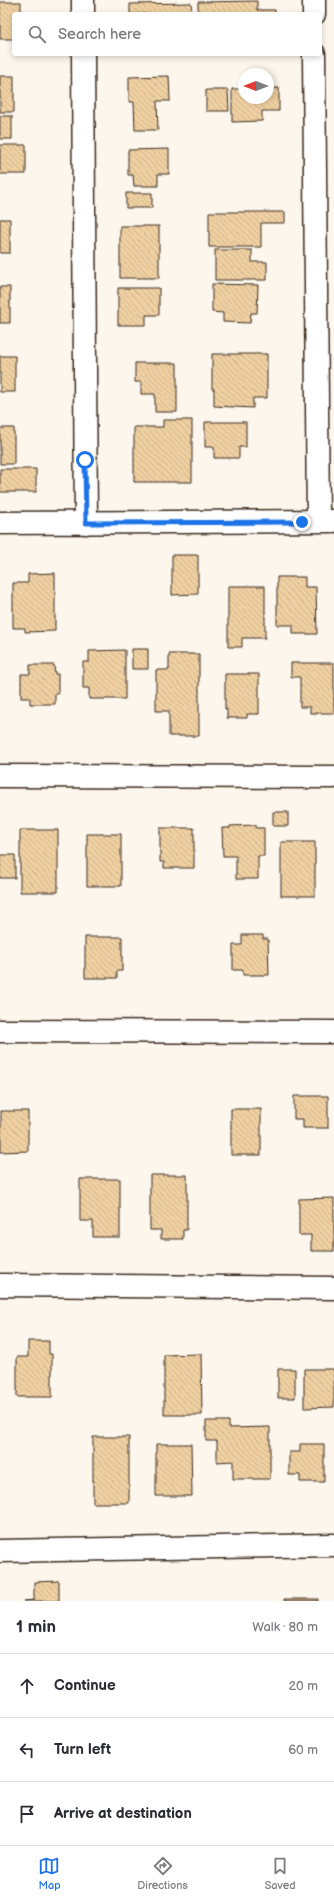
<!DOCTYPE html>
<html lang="en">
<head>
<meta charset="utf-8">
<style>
  :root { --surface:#fff; --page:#f2f2f3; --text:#2b2b33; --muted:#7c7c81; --line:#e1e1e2; --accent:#1a73e8 }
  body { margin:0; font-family:"Balsamiq Sans",sans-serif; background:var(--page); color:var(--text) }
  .compass { position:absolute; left:238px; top:68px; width:36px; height:36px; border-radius:50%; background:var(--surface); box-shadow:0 2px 6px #0003; rotate:270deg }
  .stop { position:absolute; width:12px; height:12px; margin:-9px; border:3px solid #1a73e8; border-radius:50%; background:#fff }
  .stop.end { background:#1a73e8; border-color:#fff; box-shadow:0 1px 4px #0008 }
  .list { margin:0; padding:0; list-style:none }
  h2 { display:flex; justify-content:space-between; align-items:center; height:52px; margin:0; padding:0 16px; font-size:17px }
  h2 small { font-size:13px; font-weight:400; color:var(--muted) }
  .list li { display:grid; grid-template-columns:26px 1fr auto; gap:12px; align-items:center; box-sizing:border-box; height:64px; padding:0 16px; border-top:1px solid var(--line) }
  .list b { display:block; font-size:15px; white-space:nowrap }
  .list em { font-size:13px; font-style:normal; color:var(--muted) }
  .icon { flex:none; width:22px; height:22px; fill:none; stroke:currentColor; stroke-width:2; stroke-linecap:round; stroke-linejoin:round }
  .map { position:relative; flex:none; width:334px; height:1601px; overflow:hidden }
  .search { position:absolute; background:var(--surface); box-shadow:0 2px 6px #0003; left:12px; right:12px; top:12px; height:44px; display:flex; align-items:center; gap:10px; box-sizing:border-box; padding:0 14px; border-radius:4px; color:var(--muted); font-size:15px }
  .sheet { height:244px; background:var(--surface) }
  nav { display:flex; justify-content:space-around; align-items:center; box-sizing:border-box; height:56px; border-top:1px solid var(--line); background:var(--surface); font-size:11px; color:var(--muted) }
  nav a { display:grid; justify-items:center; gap:2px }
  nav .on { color:var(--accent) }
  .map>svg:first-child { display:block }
  .building { fill:url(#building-back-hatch); stroke:#3b2a1e }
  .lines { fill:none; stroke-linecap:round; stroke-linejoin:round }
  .street-casing { stroke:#3b2a1e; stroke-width:25 }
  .street { stroke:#fff; stroke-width:22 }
  .route { stroke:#1a73e8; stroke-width:5 }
</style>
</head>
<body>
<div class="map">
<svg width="334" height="1601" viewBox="0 0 334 1601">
  <defs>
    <pattern id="building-back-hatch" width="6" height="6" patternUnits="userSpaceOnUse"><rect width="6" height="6" fill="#efd0a2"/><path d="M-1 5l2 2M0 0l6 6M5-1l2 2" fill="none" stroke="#ceb38b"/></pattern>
  </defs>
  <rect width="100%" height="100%" fill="#fcf6ec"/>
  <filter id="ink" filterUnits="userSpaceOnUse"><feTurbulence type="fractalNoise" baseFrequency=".025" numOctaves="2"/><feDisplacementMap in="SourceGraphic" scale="8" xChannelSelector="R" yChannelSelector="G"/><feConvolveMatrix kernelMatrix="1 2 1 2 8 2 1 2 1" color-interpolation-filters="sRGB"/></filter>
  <g filter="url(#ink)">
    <path class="building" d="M257,1V10H275V14H198V2Z
      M0,2H21V14H14V39H0Z
      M191,3L192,14H130V4Z
      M0,76H14V112H0Z
      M169,76L170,101H157L158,130H135L134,102H129V77Z
      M268,88H279V111H262V121L232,122V89H244V98H268Z
      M206,90H228L229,111H206Z
      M0,116H12V139H0Z
      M0,145H26V174H0Z
      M169,149V174H158V186H134L133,175H128V150Z
      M126,193H152V208H126Z
      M209,212H285V223H261V247H209Z
      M0,219H10V253H0Z
      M120,226H159V278H120Z
      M215,250H252V262H267V280H215Z
      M212,284L258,285L257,313H251L250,323L223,322V313L212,312Z
      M0,287H10V323H0Z
      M118,288H159V315H146V325H118Z
      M212,354H267V398H253V408L214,406V389H212Z
      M0,356H15V392H0Z
      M135,363H177V412H155V394H141V382H135Z
      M163,420H192V482H134V427H163Z
      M205,422H246V447H239V458H214V447H205Z
      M0,428H14V464H0Z
      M0,469H36V492H0Z
      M172,555H198V594L172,595Z
      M55,573V631L25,632V628H13V583H28V574Z
      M277,577H305V587H316L317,634H293V625H277Z
      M228,586H265V638H242V647H228Z
      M132,649H148V669H132Z
      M125,650V699H89V688H83V662H89V651Z
      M169,654H199V736H169V711H156V670H169Z
      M291,663H334V713H310V707H300V677H291Z
      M30,665H54L55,674H58V694H55V704H30V698H21V674H30Z
      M225,674H259V714H247V718H227V709H225Z
      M273,812H288V826H273Z
      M256,825V828H264V856H258V879H236V856H223L222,828H230V826Z
      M160,828H194V868H164V862H160Z
      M20,830H58V892H20Z
      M87,834H121V886H87Z
      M281,842H315V896H281Z
      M0,855H15V878H0Z
      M242,935H263V939H268L269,975H243V970H233V945H242Z
      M85,937H122V971H117V978H85Z
      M294,1096H328V1128H303V1119H294Z
      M231,1109H261V1155H231Z
      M1,1111H28V1151L1,1152Z
      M150,1175H187V1230H183V1239H161V1230H150Z
      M80,1179H120V1237H93V1221H80Z
      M334,1198V1251H311V1235H299V1199Z
      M28,1341H49V1354H52V1397H17V1357H28Z
      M201,1354L202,1415H164V1355Z
      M278,1369H295V1398H278Z
      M304,1369H334V1407L304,1408Z
      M206,1421H229V1428L270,1427V1479H233V1461L217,1462V1441H206Z
      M93,1437H129V1503H93Z
      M156,1444H191L192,1496H156Z
      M300,1444H324V1482H300V1475H289V1452H300Z
      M59,1581V1601H23L34,1600V1582Z
      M284,1599H318V1601H284Z"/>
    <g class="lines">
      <defs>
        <path id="street" d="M83,0V14
          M314,0V14
          M83,54L86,523
          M314,54L318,521
          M0,523L334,521
          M0,776L334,777
          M0,1031L334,1032
          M0,1285L334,1288
          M0,1551L334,1545"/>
      </defs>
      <use href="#street" class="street-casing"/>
      <use href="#street" class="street"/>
    </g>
  </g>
  <g class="lines" filter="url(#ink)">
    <path class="route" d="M85,460L86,523L302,522"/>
  </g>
</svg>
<svg class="compass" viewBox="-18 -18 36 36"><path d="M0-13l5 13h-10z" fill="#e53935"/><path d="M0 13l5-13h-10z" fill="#7c7c81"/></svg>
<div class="stop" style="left:85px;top:460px"></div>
<div class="stop end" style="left:302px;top:522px"></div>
<div class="search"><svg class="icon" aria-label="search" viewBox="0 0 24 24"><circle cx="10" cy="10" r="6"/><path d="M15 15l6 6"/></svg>Search here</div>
</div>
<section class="sheet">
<h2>1 min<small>Walk · 80 m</small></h2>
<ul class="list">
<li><svg class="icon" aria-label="ahead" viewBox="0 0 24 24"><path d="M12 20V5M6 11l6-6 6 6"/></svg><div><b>Continue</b></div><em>20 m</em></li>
<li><svg class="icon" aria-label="left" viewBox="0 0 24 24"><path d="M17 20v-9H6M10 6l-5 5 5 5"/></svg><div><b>Turn left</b></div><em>60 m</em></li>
<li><svg class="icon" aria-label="arrive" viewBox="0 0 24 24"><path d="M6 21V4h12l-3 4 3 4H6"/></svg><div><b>Arrive at destination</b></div></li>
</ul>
</section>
<nav>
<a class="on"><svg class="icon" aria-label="map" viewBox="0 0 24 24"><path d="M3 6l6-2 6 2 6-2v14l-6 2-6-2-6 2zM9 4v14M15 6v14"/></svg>Map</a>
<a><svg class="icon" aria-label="directions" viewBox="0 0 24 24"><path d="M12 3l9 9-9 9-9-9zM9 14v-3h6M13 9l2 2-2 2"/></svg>Directions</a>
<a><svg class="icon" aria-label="saved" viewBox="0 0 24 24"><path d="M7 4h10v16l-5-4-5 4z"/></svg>Saved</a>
</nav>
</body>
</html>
